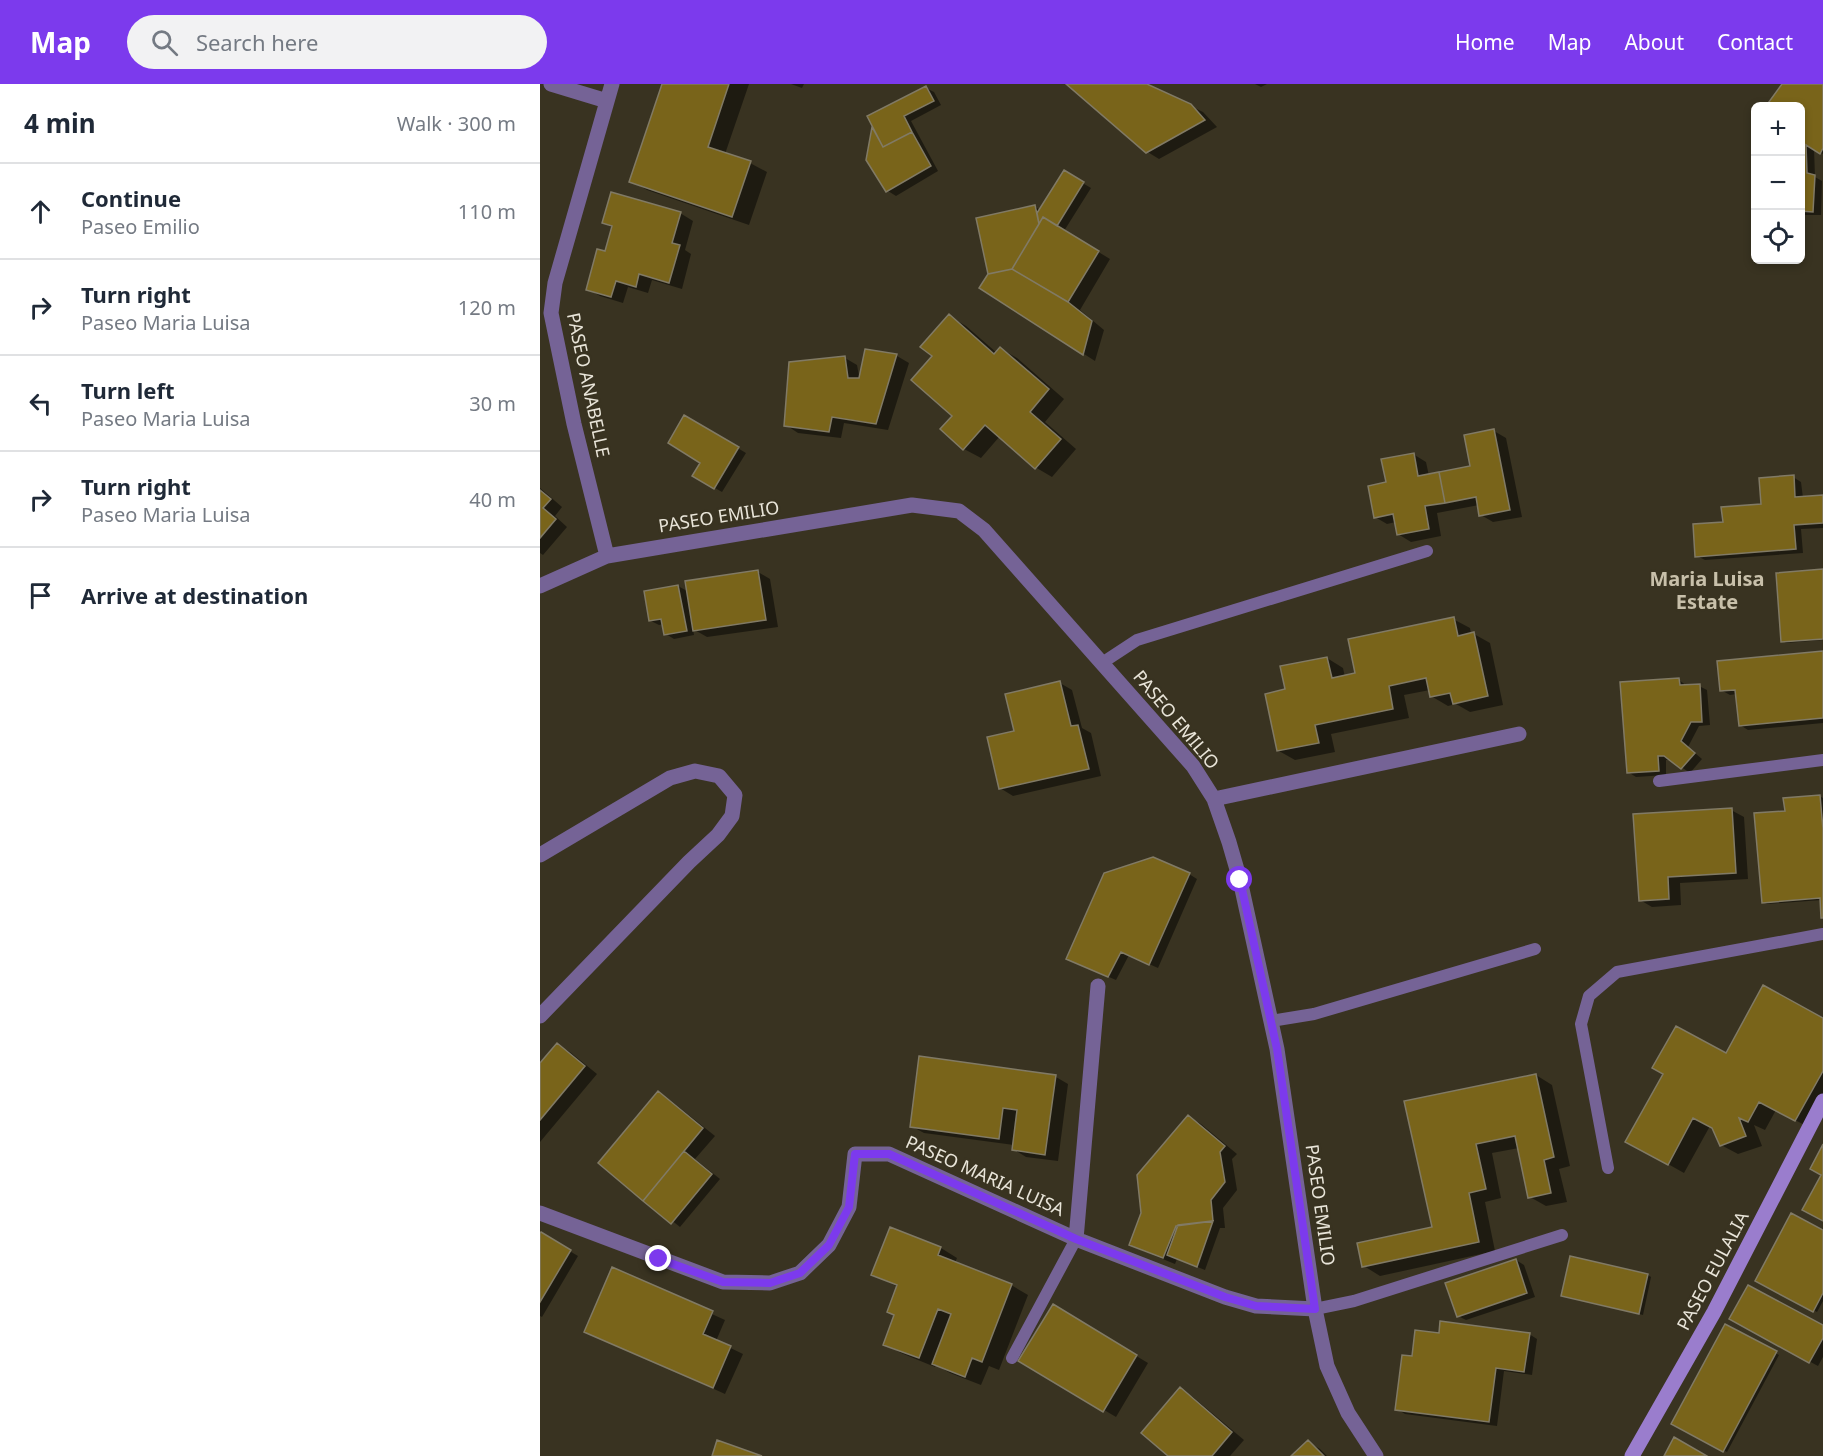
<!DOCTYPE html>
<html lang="en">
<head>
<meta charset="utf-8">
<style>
  :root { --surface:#fff; --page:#f2f2f3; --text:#1f2937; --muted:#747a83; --line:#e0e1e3; --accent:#7c3aed }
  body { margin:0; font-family:"Noto Sans",sans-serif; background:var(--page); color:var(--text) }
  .controls { position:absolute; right:18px; top:18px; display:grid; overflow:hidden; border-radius:9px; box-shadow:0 3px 9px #0003 }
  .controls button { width:54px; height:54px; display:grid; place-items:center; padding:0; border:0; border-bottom:2px solid var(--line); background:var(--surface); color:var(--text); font:30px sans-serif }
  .stop { position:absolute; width:18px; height:18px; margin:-14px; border:4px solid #7c3aed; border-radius:50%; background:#fff }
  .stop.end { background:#7c3aed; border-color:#fff; box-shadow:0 2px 6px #0008 }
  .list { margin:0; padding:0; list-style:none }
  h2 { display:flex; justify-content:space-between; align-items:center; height:78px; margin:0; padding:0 24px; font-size:26px }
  h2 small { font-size:20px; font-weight:400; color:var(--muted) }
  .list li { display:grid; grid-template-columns:39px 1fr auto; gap:18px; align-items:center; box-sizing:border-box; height:96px; padding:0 24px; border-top:2px solid var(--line) }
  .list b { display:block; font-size:22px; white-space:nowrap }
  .list p { margin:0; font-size:20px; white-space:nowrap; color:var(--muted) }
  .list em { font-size:20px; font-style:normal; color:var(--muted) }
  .icon { flex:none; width:33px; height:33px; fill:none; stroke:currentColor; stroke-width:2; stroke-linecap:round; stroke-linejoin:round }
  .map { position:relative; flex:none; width:1283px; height:1372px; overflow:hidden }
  header { display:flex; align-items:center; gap:36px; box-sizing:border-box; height:84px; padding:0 30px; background:var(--accent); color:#fff }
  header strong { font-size:28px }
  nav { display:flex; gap:33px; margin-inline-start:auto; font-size:21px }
  .search { width:420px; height:54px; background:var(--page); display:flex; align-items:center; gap:15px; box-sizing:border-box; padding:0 21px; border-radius:33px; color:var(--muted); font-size:22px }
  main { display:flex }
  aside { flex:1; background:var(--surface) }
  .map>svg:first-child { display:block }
  .shadow { fill:#0007 }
  .building { fill:#79641a; stroke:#817a65; stroke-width:1.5 }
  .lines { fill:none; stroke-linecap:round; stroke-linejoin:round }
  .lane { stroke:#756396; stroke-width:12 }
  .street { stroke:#756396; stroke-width:15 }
  .secondary { stroke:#9a7dcd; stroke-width:15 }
  .route { stroke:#7c3aed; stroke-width:8 }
  .labels { text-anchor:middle; stroke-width:4.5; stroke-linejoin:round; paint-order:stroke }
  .street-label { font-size:18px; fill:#e9e5d9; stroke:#393321 }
  .neighbourhood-label { font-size:20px; font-weight:bold; fill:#c8c0aa; stroke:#393321 }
</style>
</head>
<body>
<header>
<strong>Map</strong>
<div class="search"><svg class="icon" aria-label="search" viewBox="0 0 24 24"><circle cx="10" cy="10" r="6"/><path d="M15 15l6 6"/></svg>Search here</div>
<nav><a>Home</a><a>Map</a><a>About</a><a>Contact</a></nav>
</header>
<main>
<aside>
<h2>4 min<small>Walk · 300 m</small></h2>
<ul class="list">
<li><svg class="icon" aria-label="ahead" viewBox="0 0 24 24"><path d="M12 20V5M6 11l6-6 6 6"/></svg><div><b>Continue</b><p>Paseo Emilio</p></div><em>110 m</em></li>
<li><svg class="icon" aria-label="right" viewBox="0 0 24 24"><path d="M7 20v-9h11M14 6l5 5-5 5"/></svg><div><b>Turn right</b><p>Paseo Maria Luisa</p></div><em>120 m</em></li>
<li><svg class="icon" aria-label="left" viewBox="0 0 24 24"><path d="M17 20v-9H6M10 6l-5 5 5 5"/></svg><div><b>Turn left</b><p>Paseo Maria Luisa</p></div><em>30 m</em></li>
<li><svg class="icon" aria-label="right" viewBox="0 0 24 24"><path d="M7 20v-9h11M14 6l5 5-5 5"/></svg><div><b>Turn right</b><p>Paseo Maria Luisa</p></div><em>40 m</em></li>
<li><svg class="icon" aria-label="arrive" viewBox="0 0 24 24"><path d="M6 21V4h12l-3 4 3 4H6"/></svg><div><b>Arrive at destination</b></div></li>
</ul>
</aside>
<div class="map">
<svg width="1283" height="1372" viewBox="0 0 1283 1372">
  <rect width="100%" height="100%" fill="#393321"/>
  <path class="shadow" d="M124,0H209L185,70L210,79L227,88L209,141L107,106L91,97Z
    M251,0H264L262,4Z
    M528,0H604L663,28L677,43L619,75L606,67Z
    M715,0H727L721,3Z
    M1244,0H1283V70L1274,64L1275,93L1282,97L1281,131H1260V22H1228Z
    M386,4L394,8L401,21L371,37L398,87L356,112L348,107L328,76L334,43Z
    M524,88L551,104L524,147L570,175L540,226L564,246L555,277L441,204L494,122L500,126Z
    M140,129L153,137L145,166L151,170L142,205L112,196L108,209L88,203L83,219L60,212L48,205L66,169L73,144L64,139Z
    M409,232L426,242L457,269L461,265L477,274L524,315L505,338L536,365L512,393L495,383L460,352L441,374L424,365L402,345L414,331L394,272Z
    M326,267L357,272L369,279L348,346L304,339L301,354L258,349L246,341L305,274L317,281L320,297Z
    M145,333L206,369L182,408L154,392L162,378Z
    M954,347L966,354L982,433L953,438L941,431L939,421L897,429L901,452L871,458L858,450L856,438L847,440L835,433L848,400L873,370L886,378L889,392L932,383Z
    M1253,393L1261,398L1263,414L1283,413V444L1261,445L1263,469L1165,476L1157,472L1184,440L1222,422Z
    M0,404L22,423L15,432L27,443L3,471L0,469Z
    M1283,487V556L1246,559L1243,557Z
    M218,488L230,495L238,543L167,553L153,545L154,551L134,555L126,550L124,540L119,541L111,537L138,502L149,508Z
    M913,535L930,544L931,550H934L950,559L963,621L930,628L916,620L908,622L891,612L890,606L864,611L869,634L791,650L795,668L755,676L739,667L747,606L787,574L803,584L805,593L817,591Z
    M1283,568V639L1208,646L1200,641L1197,610L1190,611L1181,606Z
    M1139,596L1147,602H1159L1167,606L1170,641L1159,642L1148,663L1162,675L1150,689L1131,676H1126V691L1096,693L1088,688Z
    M520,599L532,606L542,644L551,649L561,692L473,712L460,704L476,649Z
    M1279,712L1283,714V833L1282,816L1227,820L1223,818L1247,728Z
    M1191,726L1204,733L1208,795L1140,799L1141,821L1112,823L1100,816Z
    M649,790L657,795L618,884L589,871L576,896L536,879Z
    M1283,936V1026L1272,1045L1236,1026L1225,1046L1214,1041L1222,1062L1198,1070L1181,1061L1174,1044L1170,1042L1144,1089L1087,1057L1186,971Z
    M18,961L30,968L57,990L0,1058V982Z
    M380,974L516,993L528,1000L518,1077L486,1073L473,1065L474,1061L384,1049L371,1042Z
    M996,991L1012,1001L1030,1082L1019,1085L1027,1118L1006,1122L990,1113L979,1064L952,1069L961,1114L945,1118L955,1167L840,1192L824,1182L894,1144L866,1019Z
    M118,1009L130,1016L175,1052L155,1075L180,1095L140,1143L60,1079Z
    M649,1033L661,1040L697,1070L692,1075L697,1106L683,1124L685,1144H680L665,1186L637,1175L635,1180L603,1167L590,1160Z
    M351,1145L401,1164L417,1174L415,1179L471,1201L488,1211L459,1286L449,1282L441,1301L410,1289L396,1281L395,1283L361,1269L344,1260L355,1231L358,1203L333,1191Z
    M1283,1148V1217L1277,1228L1217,1196Z
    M1,1150L38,1172L2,1233L0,1232Z
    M976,1176L984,1181L995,1213L926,1236L918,1232Z
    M73,1185L185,1236L176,1257L203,1270L185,1310L46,1247Z
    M1108,1191L1111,1193L1103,1231L1022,1211Z
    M513,1222L608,1279L576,1333L480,1276Z
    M1191,1235L1283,1243V1273L1278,1282Z
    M1186,1242L1239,1271L1187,1368L1133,1339Z
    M989,1250L997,1255L992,1291L964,1287L957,1342L865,1330L857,1325L873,1274L900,1251Z
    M640,1305L653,1313L704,1356L690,1372H631Z
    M768,1358L780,1365L787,1372H754Z"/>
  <path class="building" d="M122,0H189L168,63L211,77L192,133L89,98Z
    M526,0H607L651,20L665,36L606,69Z
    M1242,0H1283V64L1280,70L1266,61L1267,89L1275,91L1273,128L1260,127V22H1226Z
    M386,2L394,17L364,32L372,48L343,63L327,32Z
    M1215,37H1216V125H1212Z
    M332,43L343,63L372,48L391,82L346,108L326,76Z
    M524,86L544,98L517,142L503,133L499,140L497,129Z
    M71,108L141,128L132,159L140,161L129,199L99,190L96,203L76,197L71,213L46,206L57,165L65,167L72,142L62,139Z
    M495,121L499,140L472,185L448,190L436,134Z
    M503,133L559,167L528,218L472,185Z
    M472,185L528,218L552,237L543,271L439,204L448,190Z
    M409,230L454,270L460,263L509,305L490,328L521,355L495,385L445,341L423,366L400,345L412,332L371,296L392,272L380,263Z
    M325,265L357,270L336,340L292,333L289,348L244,342L249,278L305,272L308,294H319Z
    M144,331L199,363L174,405L152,392L160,379L128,359Z
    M954,345L970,426L939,432L936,413L905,419L899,388L930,382L924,351Z
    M874,369L878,392L899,388L905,419L885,422L889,445L857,451L853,430L834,434L828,402L846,398L841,375Z
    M1254,391L1255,413L1283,411V439L1254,441L1256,465L1155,473L1153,440L1183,438L1181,423L1221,420L1219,394Z
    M0,406L11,415L3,424L16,435L0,454Z
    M1283,485V555L1241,558L1236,489Z
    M218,486L226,536L153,547L145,497Z
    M138,501L147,547L124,551L121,535L109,537L104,507Z
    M914,533L918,552L934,548L948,612L913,620L910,609L890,613L886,594L849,602L853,625L775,641L779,659L737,667L725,610L745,605L740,582L787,573L792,594L815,589L808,555Z
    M1283,567V634L1199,642L1195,606L1180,607L1177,577Z
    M1139,594L1140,601L1160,600L1162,638H1151L1141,657L1155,669L1141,685L1124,672H1118L1119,687L1087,689L1080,598Z
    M520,597L531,642L538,641L549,685L459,705L447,653L474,647L465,610Z
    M1280,711L1283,745V834H1281L1280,814L1222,819L1214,729L1245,727L1243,714Z
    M1192,724L1196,789L1128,793L1129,815L1099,817L1093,730Z
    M613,773L650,789L609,881L581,868L568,893L526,875L564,789Z
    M1223,901L1283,934V987L1255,1037L1219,1018L1208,1038L1199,1034L1206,1052L1180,1062L1172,1044L1153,1034L1128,1081L1085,1058L1123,990L1112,984L1136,942L1186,969Z
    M17,959L45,982L0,1036V979Z
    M379,972L516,991L505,1071L472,1066L477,1026L463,1024L459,1055L370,1043Z
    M996,990L1014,1073L1004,1076L1011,1109L988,1114L975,1052L936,1060L946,1105L929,1109L939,1158L822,1183L817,1159L892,1143L864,1017Z
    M118,1007L163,1044L103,1117L58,1079Z
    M648,1031L685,1062L680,1068L685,1098L671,1116L673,1137L636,1142L623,1174L589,1161L601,1129L597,1091Z
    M1283,1060V1137L1262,1126L1281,1091L1270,1085Z
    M144,1067L172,1090L131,1140L103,1117Z
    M1251,1129L1283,1146V1209L1273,1228L1215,1197Z
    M673,1137L657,1183L627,1171L638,1141Z
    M350,1143L401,1163L398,1171L472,1200L442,1278L432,1274L425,1293L392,1280L411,1230L398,1225L379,1274L343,1261L354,1231L347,1228L357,1201L331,1191Z
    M1,1148L31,1166L0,1218V1149Z
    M1030,1172L1108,1190L1099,1230L1021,1212Z
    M976,1175L987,1209L917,1233L905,1199Z
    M72,1183L173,1227L163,1250L191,1262L173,1304L44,1248Z
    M1208,1201L1283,1241V1254L1269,1279L1189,1235Z
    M513,1220L597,1271L563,1328L478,1277Z
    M900,1237L990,1249L984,1288L956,1284L949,1338L855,1326L862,1271L872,1272L875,1246L899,1249Z
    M1185,1240L1237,1267L1183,1368L1131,1340Z
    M640,1303L692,1348L672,1372H628L601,1349Z
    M1134,1353L1167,1372H1124Z
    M177,1356L222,1372H172Z
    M768,1356L784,1372H751Z"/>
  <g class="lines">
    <path class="lane" d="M562,579L597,556L887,467
      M1119,697L1283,676
      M731,937L774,930L995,865
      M1068,1084L1041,940L1049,912L1077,888L1283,850
      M775,1225L814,1217L1022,1151
      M472,1274L536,1155"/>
    <path class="street" d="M11,0L67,17
      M67,472L34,340L11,229L15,199L72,0
      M0,502L67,472L372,421L419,427L444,446L653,682L674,715L689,758L700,796L737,965L775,1225L787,1282L808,1329L836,1372
      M674,715L979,650
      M0,771L130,694L155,687L179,692L195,711L192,732L178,751L149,778L0,932
      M0,1129L183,1198L230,1199L260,1189L289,1161L309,1123L315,1070H349L536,1155L685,1213L716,1222L775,1225
      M536,1155L558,902"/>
    <path class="secondary" d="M1092,1372L1174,1228L1283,1017"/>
  </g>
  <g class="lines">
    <path class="route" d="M119,1175L183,1198L230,1199L260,1189L289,1161L309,1123L315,1070H349L536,1155L685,1213L716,1222L775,1225L737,965L700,796"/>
  </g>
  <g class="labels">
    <g class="street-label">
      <text transform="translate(48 301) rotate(78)" y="6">PASEO ANABELLE</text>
      <text transform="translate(179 433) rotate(-9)" y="6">PASEO EMILIO</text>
      <text transform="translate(636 636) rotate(50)" y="6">PASEO EMILIO</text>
      <text transform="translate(445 1092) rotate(24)" y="6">PASEO MARIA LUISA</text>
      <text transform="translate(780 1121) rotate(82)" y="6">PASEO EMILIO</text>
      <text transform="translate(1173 1187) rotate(-62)" y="6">PASEO EULALIA</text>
    </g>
    <g class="neighbourhood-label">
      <text x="1167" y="502">Maria Luisa<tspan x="1167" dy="23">Estate</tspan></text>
    </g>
  </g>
</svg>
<div class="controls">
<button>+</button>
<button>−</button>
<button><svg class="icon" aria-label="locate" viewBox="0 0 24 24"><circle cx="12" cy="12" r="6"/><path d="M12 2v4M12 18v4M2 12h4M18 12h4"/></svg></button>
</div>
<div class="stop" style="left:700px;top:796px"></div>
<div class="stop end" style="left:119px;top:1175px"></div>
</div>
</main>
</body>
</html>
